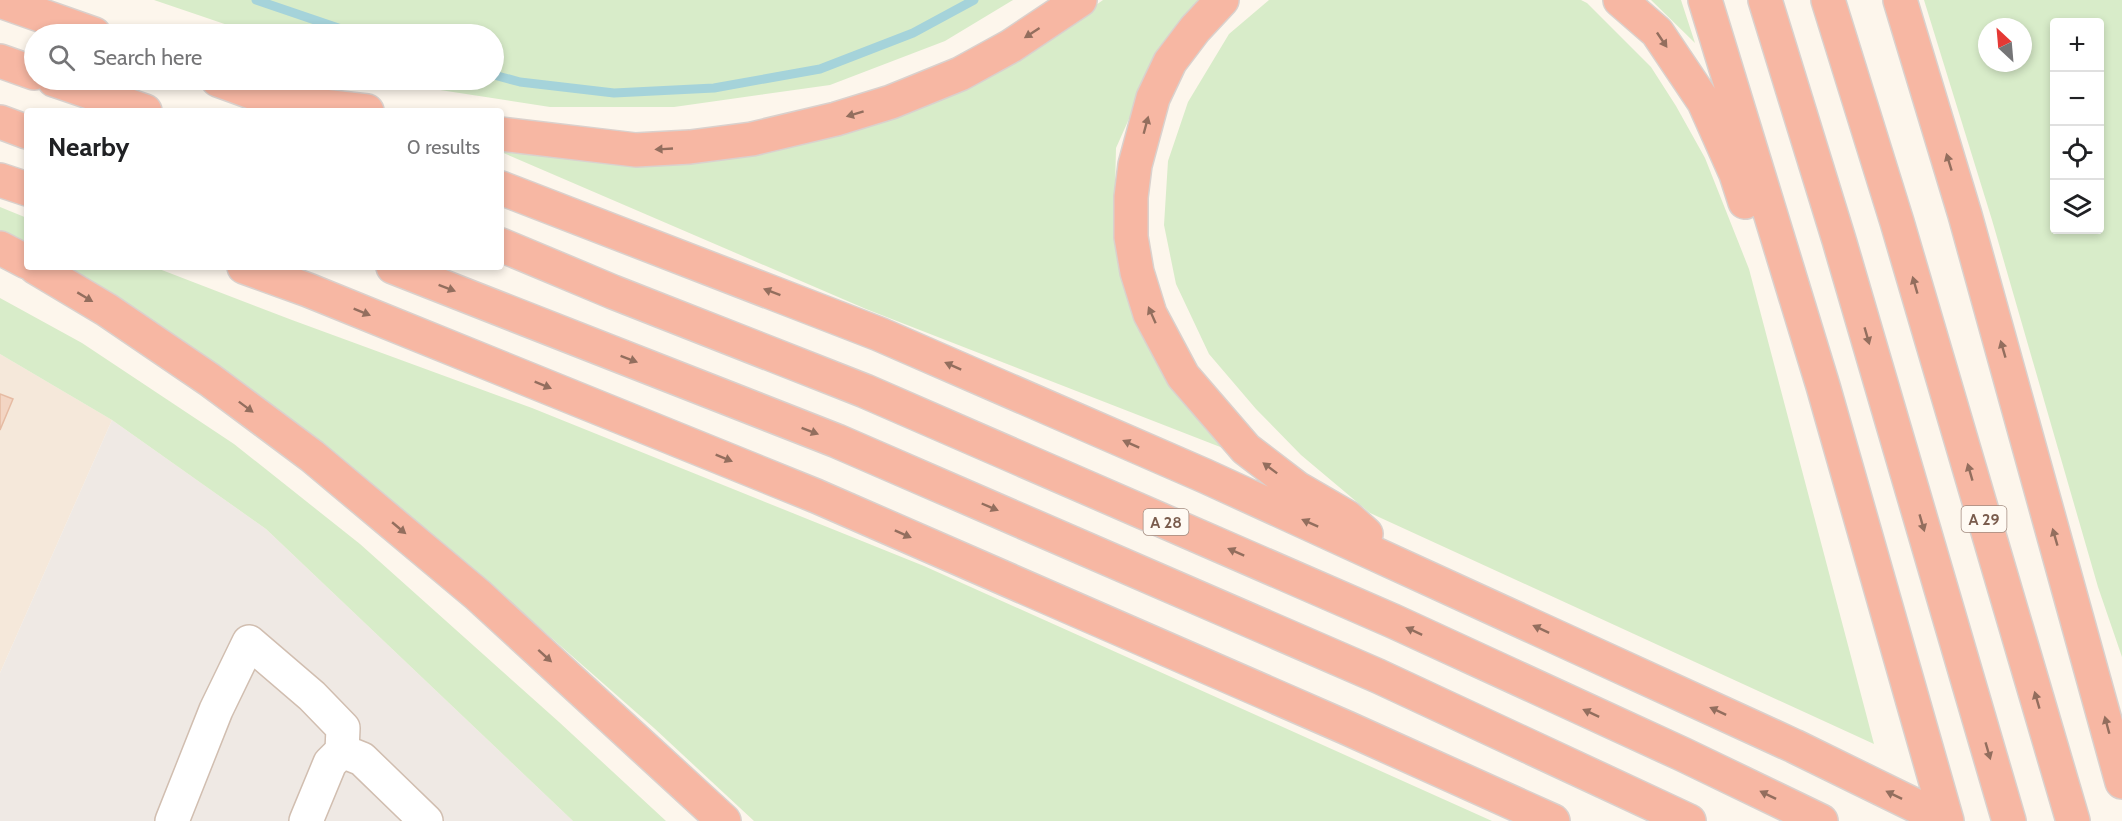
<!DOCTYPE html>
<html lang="en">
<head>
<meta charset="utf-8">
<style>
  :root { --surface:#fff; --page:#f6f6f6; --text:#202124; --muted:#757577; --line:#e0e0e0 }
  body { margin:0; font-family:Cabin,sans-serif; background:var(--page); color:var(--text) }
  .controls { position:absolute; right:18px; top:18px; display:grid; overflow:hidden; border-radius:6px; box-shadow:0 3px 9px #0003 }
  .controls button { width:54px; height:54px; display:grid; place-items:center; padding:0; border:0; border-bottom:2px solid var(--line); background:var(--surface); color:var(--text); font:30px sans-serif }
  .compass { position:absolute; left:1978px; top:18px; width:54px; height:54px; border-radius:50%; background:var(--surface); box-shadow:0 3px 9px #0003; rotate:334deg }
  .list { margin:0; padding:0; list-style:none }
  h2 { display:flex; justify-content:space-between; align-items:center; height:78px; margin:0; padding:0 24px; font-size:26px }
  h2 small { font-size:20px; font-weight:400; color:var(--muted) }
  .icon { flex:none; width:33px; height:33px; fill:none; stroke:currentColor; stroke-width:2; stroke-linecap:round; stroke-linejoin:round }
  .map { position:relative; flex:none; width:2122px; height:821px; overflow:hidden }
  .search { position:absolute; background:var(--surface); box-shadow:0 3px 9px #0003; left:24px; top:24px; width:480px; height:66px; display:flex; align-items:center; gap:15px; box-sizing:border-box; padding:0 21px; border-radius:33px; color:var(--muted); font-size:22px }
  .panel { position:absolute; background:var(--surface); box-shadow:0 3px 9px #0003; left:24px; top:108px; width:480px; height:162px; border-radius:6px }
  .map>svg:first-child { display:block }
  .residential { fill:#f5e8da }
  .industrial { fill:#efe9e4 }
  .green { fill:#d8ecc9; fill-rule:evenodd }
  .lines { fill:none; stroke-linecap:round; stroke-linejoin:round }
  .stream { stroke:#a5d3da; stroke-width:9 }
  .building { fill:#f3d5c3; stroke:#e6bba3; stroke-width:1.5 }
  .minor-casing { stroke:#d1beb0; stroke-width:36 }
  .highway-casing { stroke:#dad1cd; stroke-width:36 }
  .minor { stroke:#fff; stroke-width:33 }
  .highway { stroke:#f7b7a3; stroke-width:33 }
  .oneway { fill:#936e5e }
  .labels { text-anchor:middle; stroke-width:5; stroke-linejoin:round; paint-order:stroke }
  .shield { fill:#fffaf3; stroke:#a28b7f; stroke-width:1.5 }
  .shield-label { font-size:16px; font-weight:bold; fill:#7a5c4d }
</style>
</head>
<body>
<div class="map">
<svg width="2122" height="821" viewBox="0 0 2122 821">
  <rect width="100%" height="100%" fill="#fdf6ec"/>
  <path class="residential" d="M0,354L112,420L0,673Z"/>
  <path class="industrial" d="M112,420L266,529L573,821H0V673Z"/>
  <path class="green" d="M154,0H1013L945,41L830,85L674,107H550L440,90L399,80H494V34H254Z
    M1103,0H1199L1153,65L1116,148L1114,234L1138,321L1175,389L1207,431L1228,450L866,309L501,152V148L682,159L1071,23Z
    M1269,0H1581L1587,3L1651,67L1676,106L1705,158L1749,269L1874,744L1370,513L1301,455L1256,409L1209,354L1176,284L1164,225L1168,161L1188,102L1229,34Z
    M1651,0H1681L1695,43Z
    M1924,0H2122V657L2098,587L1992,220ZM2054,22H2100V230H2054ZM1987,27H2023V63H1987Z
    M0,207L27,218V246L0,231Z
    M63,267H154L292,320L532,408L924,566L1492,821H754L654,728L489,583Z
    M0,298L82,343L234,444L360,544L559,722L666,821H573L266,529L112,420L0,354Z"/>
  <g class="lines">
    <path class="stream" d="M256,0L356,34
      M494,75L520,82L614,93L714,88L820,69L913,33L974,0"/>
  </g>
  <path class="building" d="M0,394L13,399L0,430Z"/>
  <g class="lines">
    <defs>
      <path id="minor" d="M172,821L216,710L249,642L312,696L343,728L342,751
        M306,821L330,763L342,751L362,759L426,821"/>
      <path id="highway" d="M1222,0L1195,29L1170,62L1153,98L1135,165L1131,197V237L1137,272L1150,314L1183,376L1246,449L1297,488L1347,517L1366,534
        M1620,0L1657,32L1704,102L1736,174L1745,202
        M1705,0L1823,386L1947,821
        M1765,0L1839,240L2009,821
        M1828,0L1897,222L2073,821
        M1900,0L1965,215L2122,782
        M0,1L94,34
        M0,61L34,73
        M54,80L145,111
        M218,80L298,109
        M277,101L367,111
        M0,122L27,132
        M501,134L636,150L690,147L752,139L836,119L891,102L960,74L1011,46L1080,0
        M0,180L27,189
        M501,188L879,334L1205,476L1794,746L1947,821
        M501,245L613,292L865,391L1393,621L1682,754L1821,821
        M0,248L27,262
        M35,267L107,310L210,380L312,456L478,595L724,821
        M244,267L308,290L816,496L1347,728L1553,821
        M393,267L837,441L1378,676L1689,821"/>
    </defs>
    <use href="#minor" class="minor-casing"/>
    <use href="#highway" class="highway-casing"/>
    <use href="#minor" class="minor"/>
    <use href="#highway" class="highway"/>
  </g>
  <defs><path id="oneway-solid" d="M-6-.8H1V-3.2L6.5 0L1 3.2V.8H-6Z" transform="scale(1.5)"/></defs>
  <g class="oneway">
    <use href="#oneway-solid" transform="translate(1032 33) rotate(147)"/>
    <use href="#oneway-solid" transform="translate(1662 40) rotate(56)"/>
    <use href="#oneway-solid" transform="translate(855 114) rotate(163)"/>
    <use href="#oneway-solid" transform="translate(1146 125) rotate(-75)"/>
    <use href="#oneway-solid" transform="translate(664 149) rotate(177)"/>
    <use href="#oneway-solid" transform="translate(1949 162) rotate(-107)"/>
    <use href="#oneway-solid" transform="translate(1915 285) rotate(-106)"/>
    <use href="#oneway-solid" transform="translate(447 288) rotate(21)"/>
    <use href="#oneway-solid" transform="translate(772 292) rotate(-159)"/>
    <use href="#oneway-solid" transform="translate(85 297) rotate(31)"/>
    <use href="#oneway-solid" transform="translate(362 312) rotate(22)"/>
    <use href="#oneway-solid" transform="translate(1152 315) rotate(-114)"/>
    <use href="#oneway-solid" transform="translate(1867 336) rotate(74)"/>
    <use href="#oneway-solid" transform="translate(2003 349) rotate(-106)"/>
    <use href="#oneway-solid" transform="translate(629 359) rotate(21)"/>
    <use href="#oneway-solid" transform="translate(953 366) rotate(-156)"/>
    <use href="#oneway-solid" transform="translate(543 385) rotate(22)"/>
    <use href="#oneway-solid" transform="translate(246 407) rotate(37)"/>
    <use href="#oneway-solid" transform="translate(810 431) rotate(21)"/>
    <use href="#oneway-solid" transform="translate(1131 444) rotate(-156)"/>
    <use href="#oneway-solid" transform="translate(724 458) rotate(22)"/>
    <use href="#oneway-solid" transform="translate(1270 468) rotate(-143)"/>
    <use href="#oneway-solid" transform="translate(1970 472) rotate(-106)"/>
    <use href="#oneway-solid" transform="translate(990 507) rotate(23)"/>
    <use href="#oneway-solid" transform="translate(1310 523) rotate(-156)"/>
    <use href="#oneway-solid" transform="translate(1922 523) rotate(74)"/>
    <use href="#oneway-solid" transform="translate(399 528) rotate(40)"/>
    <use href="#oneway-solid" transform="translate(903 534) rotate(24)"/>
    <use href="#oneway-solid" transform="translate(2055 537) rotate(-106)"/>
    <use href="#oneway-solid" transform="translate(1236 552) rotate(-156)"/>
    <use href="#oneway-solid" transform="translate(1541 629) rotate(-155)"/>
    <use href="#oneway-solid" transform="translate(1414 631) rotate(-155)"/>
    <use href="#oneway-solid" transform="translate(545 656) rotate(42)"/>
    <use href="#oneway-solid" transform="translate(2037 700) rotate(-106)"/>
    <use href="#oneway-solid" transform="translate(1718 711) rotate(-155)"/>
    <use href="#oneway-solid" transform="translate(1591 713) rotate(-155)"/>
    <use href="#oneway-solid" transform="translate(2107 725) rotate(-105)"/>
    <use href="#oneway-solid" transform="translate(1988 751) rotate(74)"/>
    <use href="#oneway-solid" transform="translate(1768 795) rotate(-154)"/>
    <use href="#oneway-solid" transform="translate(1894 795) rotate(-154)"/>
  </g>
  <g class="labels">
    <g class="shield">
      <rect x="1961.5" y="506" width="45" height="26" rx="4.5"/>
      <rect x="1143.5" y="509" width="45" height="26" rx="4.5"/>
    </g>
    <g class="shield-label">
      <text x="1984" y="525">A 29</text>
      <text x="1166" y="528">A 28</text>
    </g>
  </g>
</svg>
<div class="controls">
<button>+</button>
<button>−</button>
<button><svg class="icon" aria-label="locate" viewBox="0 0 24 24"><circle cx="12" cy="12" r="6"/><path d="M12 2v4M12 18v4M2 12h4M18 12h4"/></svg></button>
<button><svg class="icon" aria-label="layers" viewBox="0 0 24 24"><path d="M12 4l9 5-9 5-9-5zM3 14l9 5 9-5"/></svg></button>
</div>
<svg class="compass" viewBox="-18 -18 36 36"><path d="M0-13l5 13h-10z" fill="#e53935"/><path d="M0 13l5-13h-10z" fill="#757577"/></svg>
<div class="search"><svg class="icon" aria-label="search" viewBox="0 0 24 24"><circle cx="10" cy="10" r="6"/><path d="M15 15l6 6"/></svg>Search here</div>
<section class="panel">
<h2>Nearby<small>0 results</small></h2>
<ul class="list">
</ul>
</section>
</div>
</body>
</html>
